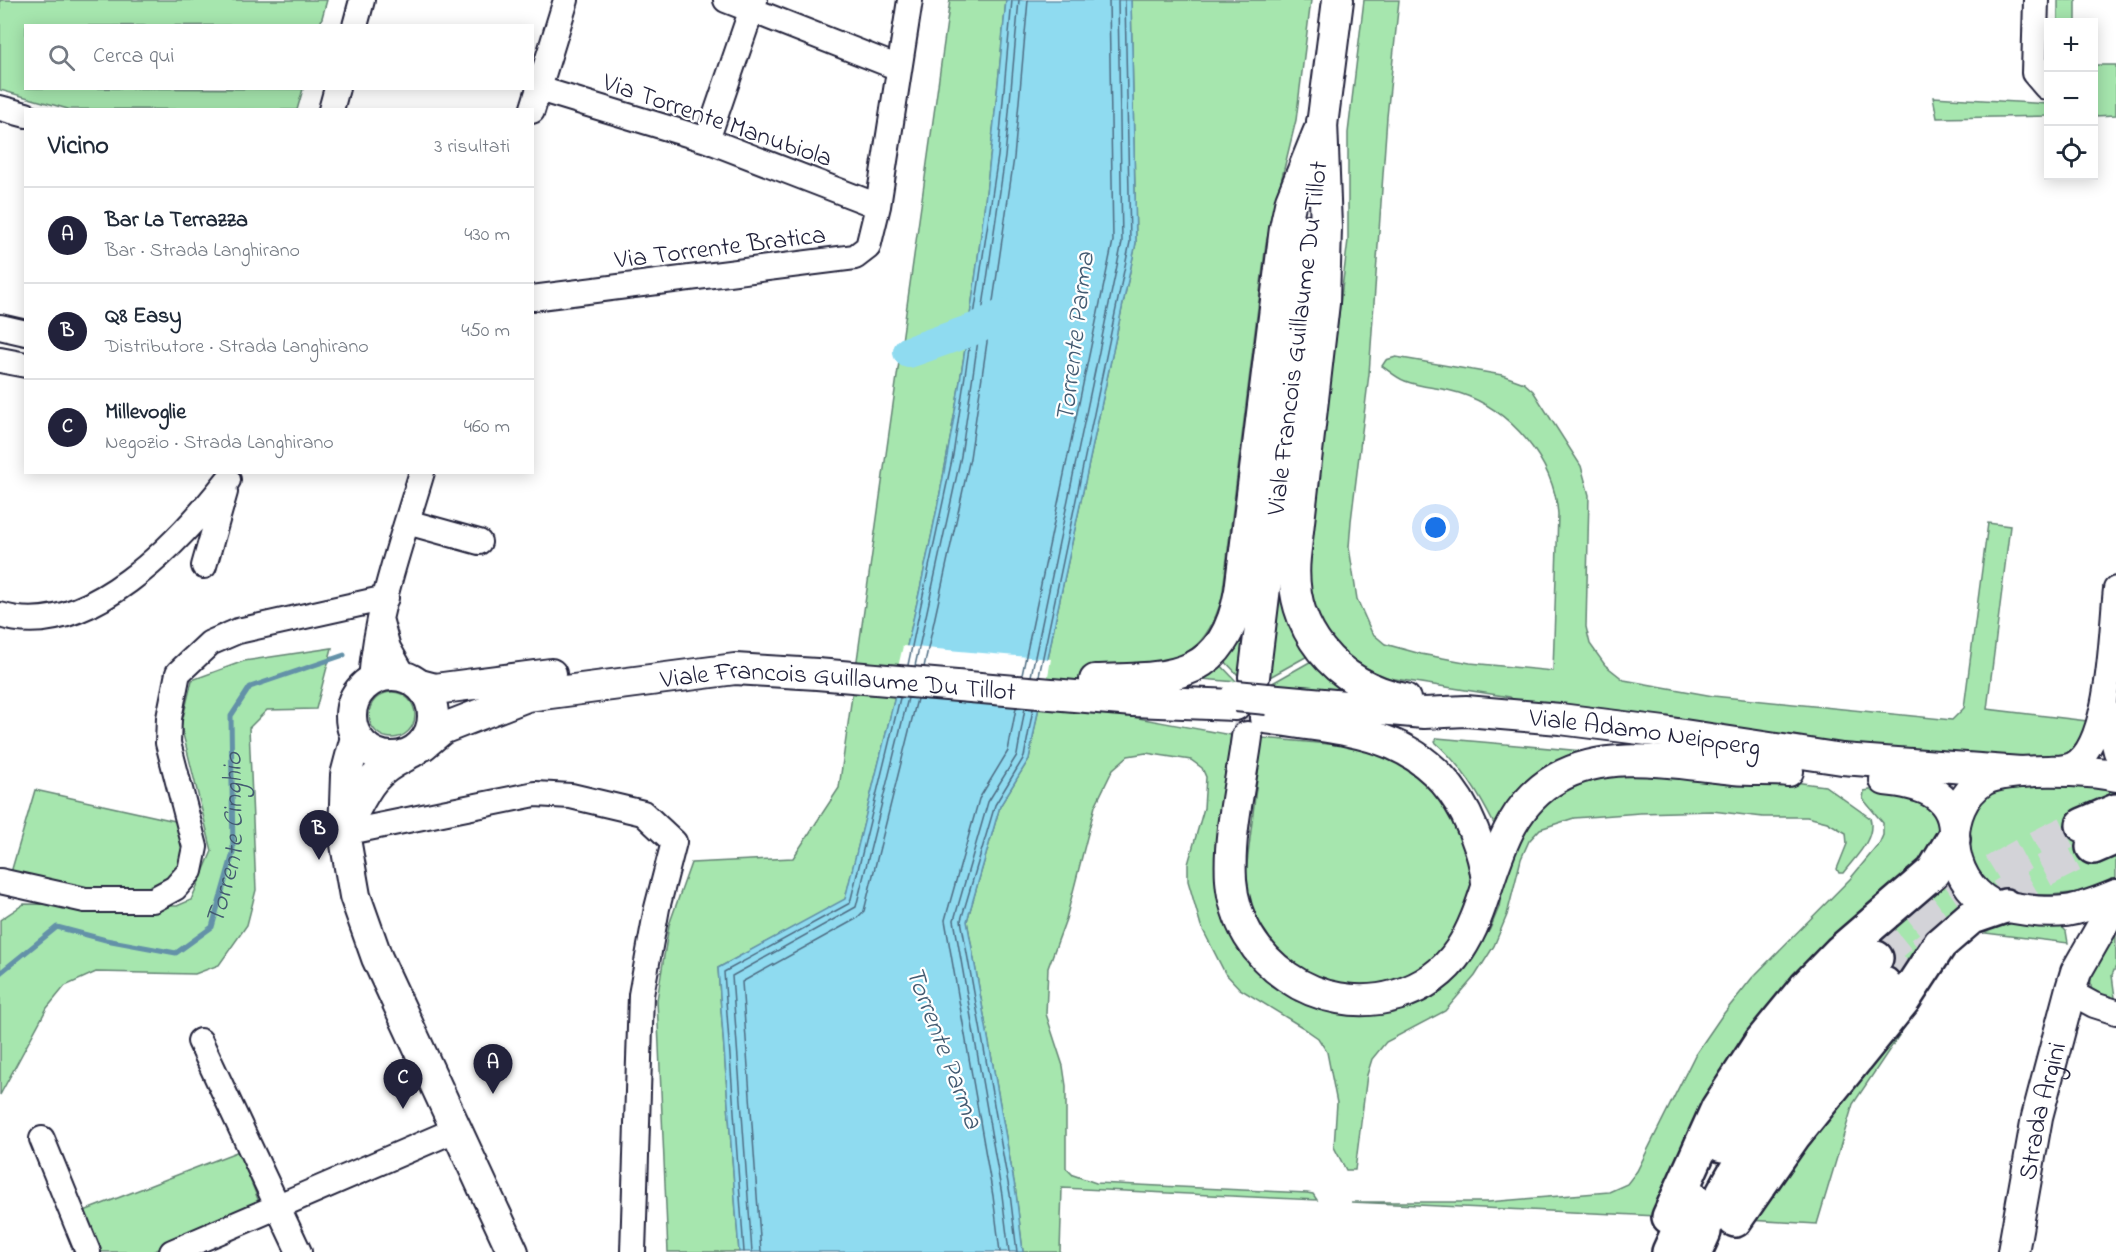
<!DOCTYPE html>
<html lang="it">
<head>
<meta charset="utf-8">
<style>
  :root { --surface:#fff; --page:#f2f2f3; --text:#1f2937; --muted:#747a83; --line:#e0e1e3; --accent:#22223b }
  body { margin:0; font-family:"Indie Flower",sans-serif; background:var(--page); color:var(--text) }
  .controls { position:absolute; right:18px; top:18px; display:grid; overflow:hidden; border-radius:0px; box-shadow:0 3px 15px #0003 }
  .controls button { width:54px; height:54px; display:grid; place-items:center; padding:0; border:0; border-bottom:2px solid var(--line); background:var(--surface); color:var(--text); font:30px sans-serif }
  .you { position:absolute; left:1436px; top:528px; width:21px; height:21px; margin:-15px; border:4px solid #fff; border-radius:50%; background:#1a73e8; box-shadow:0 0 0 9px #1a73e833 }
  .badge { display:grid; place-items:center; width:39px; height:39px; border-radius:50%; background:var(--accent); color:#fff; font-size:20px; font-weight:700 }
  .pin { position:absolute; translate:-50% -50px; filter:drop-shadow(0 2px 3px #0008) }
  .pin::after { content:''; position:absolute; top:32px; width:21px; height:18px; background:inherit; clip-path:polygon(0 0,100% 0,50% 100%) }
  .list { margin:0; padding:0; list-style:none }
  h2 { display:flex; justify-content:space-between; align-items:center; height:78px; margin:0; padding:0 24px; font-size:26px }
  h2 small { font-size:20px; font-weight:400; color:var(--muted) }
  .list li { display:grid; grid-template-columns:39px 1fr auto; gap:18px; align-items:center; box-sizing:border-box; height:96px; padding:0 24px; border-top:2px solid var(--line) }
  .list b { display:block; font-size:22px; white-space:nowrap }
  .list p { margin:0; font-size:20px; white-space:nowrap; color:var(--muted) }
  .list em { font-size:20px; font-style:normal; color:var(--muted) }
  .icon { flex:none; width:33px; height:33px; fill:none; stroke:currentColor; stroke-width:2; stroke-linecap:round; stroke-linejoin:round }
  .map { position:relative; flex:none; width:2116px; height:1252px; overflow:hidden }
  .search { position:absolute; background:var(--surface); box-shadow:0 3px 15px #0003; left:24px; top:24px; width:510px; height:66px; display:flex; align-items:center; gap:15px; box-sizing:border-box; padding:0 21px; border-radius:0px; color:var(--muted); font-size:22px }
  .panel { position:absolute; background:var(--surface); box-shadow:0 3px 15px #0003; left:24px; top:108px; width:510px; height:366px; border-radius:0px }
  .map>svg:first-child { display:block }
  .green { fill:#a6e6ae; stroke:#648474; stroke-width:1.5 }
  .water { fill:#8fdbf0; stroke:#6391a8; stroke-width:1.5 }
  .pier { fill:#fff }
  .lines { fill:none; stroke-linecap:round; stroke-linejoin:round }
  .shore { stroke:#4e6c83; stroke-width:1.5 }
  .stream { stroke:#6391a8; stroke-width:5 }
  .river { stroke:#8fdbf0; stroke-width:32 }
  .major-tunnel { stroke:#d3d3d8; stroke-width:30; stroke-dasharray:30 15; stroke-linecap:butt }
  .highway-tunnel { stroke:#d3d3d8; stroke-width:33; stroke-dasharray:33 16; stroke-linecap:butt }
  .minor-casing { stroke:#22223b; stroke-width:28 }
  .major-casing { stroke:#22223b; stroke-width:34 }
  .highway-casing { stroke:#22223b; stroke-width:38 }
  .minor { stroke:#fff; stroke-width:24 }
  .major { stroke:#fff; stroke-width:30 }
  .highway { stroke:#fff; stroke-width:33 }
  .major-bridge-casing { stroke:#22223b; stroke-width:34; stroke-linecap:butt }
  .major-bridge { stroke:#fff; stroke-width:30 }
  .labels { text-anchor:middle; stroke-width:4.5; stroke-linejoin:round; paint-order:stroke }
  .street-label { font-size:26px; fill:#22223b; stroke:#fff }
  .water-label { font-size:27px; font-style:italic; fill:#435a71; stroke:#fff }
</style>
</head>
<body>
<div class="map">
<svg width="2116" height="1252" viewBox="0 0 2116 1252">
  <rect width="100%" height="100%" fill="#fff"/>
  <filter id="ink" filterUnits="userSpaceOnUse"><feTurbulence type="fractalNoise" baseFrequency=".0167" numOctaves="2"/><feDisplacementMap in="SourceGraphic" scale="12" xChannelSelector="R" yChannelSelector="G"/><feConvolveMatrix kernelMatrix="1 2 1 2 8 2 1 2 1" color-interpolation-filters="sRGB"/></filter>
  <g filter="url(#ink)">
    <path class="green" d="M0,0H327L320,25L26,26V88L303,89L297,110L68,109L0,90Z
      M950,0H1006C992,152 975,305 947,456C920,605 881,752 845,900L718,968L739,1252H668L657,1000L669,925L691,863L793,858L839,788Z
      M1131,0H1311L1296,120L1266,243L1222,598C1207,649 1186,659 1137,667L1132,717L1231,735L1216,876L1224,922L1244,956L1277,989L1296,1001L1340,1012L1460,972L1475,954L1490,929L1499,907L1507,860L1523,820L1589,773L1749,776L1825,786L1870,818C1876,839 1855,857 1843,873H1839L1837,869L1847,844L1846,833L1827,822L1807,817H1763L1712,811L1640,813L1574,818L1540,829L1529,841L1521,859L1507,915L1494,946L1475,976L1445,1011L1386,1042L1372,1059L1367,1075L1355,1170H1346L1334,1147L1337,1103L1327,1052L1318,1038L1302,1027L1240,989L1225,973L1201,926L1188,881V864L1204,808L1206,777L1202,768L1191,760L1146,753L1128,756L1113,769L1095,806L1066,919L1048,968L1046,1014L1063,1066L1066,1086V1168L1073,1175L1096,1183L1307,1193L1313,1194L1317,1200L1062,1188L1060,1252H1023L1016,1193L967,921L1000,806L1029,759L1054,627L1136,243Z
      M1364,0H1399L1387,117L1369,374L1351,521L1349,547L1357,599L1372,633L1385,644L1421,654L1470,663L1553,671L1558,514C1554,460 1510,409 1459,393C1441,387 1422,388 1405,381C1397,378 1389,371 1382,366L1386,360L1396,357L1502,375L1524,383L1533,391L1581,466L1589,495L1586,627L1590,644L1605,665L1624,680L1713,696L1952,720L1964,708L1988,523L2010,526L1987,709L2087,721C2080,745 2075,756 2049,759L1845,746L1517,704L1510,697L1389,678C1350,664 1319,637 1310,594C1307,580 1310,563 1310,548L1348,240V133Z
      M2058,0H2076V22H2058Z
      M2094,65H2116V115L2094,116Z
      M1933,97L2048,104V116L1937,118Z
      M1286,533L1311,654L1268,678Z
      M1251,585L1240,675H1238L1221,657Z
      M332,648L316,709L267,710L249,728L256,890L247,925L219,965L195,974L96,972L65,986L47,1008L0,1095V920L24,904L177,906L191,900L212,851L181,726L192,680L244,661Z
      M1315,659L1353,691L1269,685Z
      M1217,661L1237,682L1201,679Z
      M369 715a23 23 0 1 1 46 0a23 23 0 1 1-46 0Z
      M1262,738L1361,747L1410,766L1460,818L1474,884L1453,938L1426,966L1398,981L1364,986L1328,982L1290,963L1263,933L1250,904L1246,872Z
      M1437,738L1583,751L1585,752L1495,826C1479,794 1462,766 1435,742Z
      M2010,782L2105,788L2116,791V885C2086,893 2025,901 1997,889C1961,874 1960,825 1982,798C1987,791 2002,787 2010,782Z
      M1876,789L1926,800L1939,821V841L1658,1216L1351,1202H1488L1609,1192L1627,1184L1637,1171L1695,1055L1721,1017L1752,978L1850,879L1879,844L1883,835V823L1863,799L1864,791Z
      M35,790L175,821L187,845L181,871L146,888H85L10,876Z
      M1947,878L1968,901L1758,1161L1790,1019Z
      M1986,920L2060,925L2066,931L2068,943L1977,932L1957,949L1853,1104L1817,1224L1748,1220L1942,955Z
      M2116,935V966L2112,975L2116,1005L2092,991C2086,969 2103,951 2116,935Z
      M239,1151L261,1207L152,1252H95L79,1213Z"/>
    <path class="water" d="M1006,0H1131L1136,243L1054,627L1029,759L1000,806L967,921L1016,1193L1023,1252H739L718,968L845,899C881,752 920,605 947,456C975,305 992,152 1006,0Z"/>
    <path class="pier" d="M903,646L1051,659L1042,710L891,696Z"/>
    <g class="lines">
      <path class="shore" d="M908,665L953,455L998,156L1012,0
        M915,666L961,456L1005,157L1019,0
        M924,667L970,458L1014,158L1028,0
        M1022,675L1113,241L1109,0
        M1031,676L1122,242L1118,0
        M1039,676L1130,242L1125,0
        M744,1252L724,972L850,903L900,698
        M752,1252L732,976L856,907L908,698
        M761,1252L742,982L856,919L864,911L917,699
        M1000,1252L993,1196L945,920L979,799L1008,751L1016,708
        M1009,1252L1002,1195L954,920L988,802L1017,755L1025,708
        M1017,1252L1010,1194L961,920L995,805L1024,757L1033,709"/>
      <path class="stream" id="s1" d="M0,973L57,927L106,940L176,953L212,927L233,853L231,716L250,687L344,655"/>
      <path class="river" d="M909,352L977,328L1003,315"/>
      <path class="major-tunnel" d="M1247,737L1254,677"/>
      <path class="highway-tunnel" d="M1876,958C1938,903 2008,858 2083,825
        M1884,984C1947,929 2016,881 2093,847"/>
      <defs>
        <path id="minor" d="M726,0L899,68
          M2036,0L2034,73L2046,87
          M355,26L362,0
          M539,89L707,140L878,206
          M0,108L26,115
          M331,110L337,88
          M532,111L566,0
          M707,140L755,0
          M532,298L855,257L868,247L878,206L910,0
          M0,327L26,333
          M0,360L26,365
          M407,522L479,542
          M204,566L225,492
          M0,615C87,643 180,541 228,480
          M381,622L388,648L404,676
          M371,680C376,610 402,540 422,472
          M2105,707L2116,752
          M2054,769C2060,768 2067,767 2072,765C2111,746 2111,629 2116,589
          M344,833L535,794L571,796L643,813L674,842L657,908L641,995L633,1252
          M0,881L85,900H153L175,888L190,871L195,847L168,743L169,718L178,673L210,643L238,631L386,598
          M2070,992L2094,1005L2116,1012
          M200,1041L299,1252
          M42,1139L88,1252
          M172,1252L455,1130"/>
        <g id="major">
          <path d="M1322,122L1326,227L1324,303L1295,557C1288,629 1335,685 1405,699"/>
          <path d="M1320,141L1338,0"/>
          <circle cx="392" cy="716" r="41"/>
          <path d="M1254,677L1309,230"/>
          <path d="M1095,680C1170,678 1224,681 1240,591L1285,228L1291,200L1318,133"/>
          <path d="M420,685L435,689L551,674"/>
          <path id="s2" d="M1267,699L1424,713L1466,711L1560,719L1664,732L1842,759L2021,772"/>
          <path d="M1265,718C1348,731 1423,730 1466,814C1476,834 1486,862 1487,884"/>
          <path d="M356,737L346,775L344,833L355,896L377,958L513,1252"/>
          <path d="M1247,737C1241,783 1228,833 1231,880C1237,962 1319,1018 1397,995C1509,962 1466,830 1557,778C1610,748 1676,764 1734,769C1752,771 1770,769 1788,771"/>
          <path id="s3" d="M423,745L442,729L527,696L735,669L817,674L1133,701L1235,705"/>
          <path d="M2116,776C2090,770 2006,767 1984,780C1940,808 1946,880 1991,904C1997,907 2007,907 2014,908C2058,916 2075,912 2116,895"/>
          <path d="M1885,780C1916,783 1953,791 1954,830"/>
          <path d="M347,824C365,792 369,774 404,757"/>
          <path id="s4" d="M2013,1252L2037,1117L2070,992L2076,972L2116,902"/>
        </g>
        <path id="highway" d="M2083,825L2116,811
          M2093,847L2116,837
          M1722,1145C1763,1075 1816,1013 1876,958
          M1669,1217L1718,1108L1761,1042L1806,987L1840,952L1933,872L1953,839
          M1710,1219C1754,1130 1811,1052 1884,984
          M1735,1220L1794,1135L1904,999L1940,944L1970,918L2005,906
          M1669,1252L1693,1199
          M1695,1252L1704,1232"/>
      </defs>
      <use href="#minor" class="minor-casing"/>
      <use href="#major" class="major-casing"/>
      <use href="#highway" class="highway-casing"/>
      <use href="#minor" class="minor"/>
      <use href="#major" class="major"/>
      <use href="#highway" class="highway"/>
      <defs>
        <path id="major-bridge" d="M1236,696L1267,699"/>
      </defs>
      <use href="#major-bridge" class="major-bridge-casing"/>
      <use href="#major-bridge" class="major-bridge"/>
    </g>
  </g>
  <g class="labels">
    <g class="street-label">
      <text transform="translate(718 119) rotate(19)" y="9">Via Torrente Manubiola</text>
      <text transform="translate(720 246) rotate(-7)" y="9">Via Torrente Bratica</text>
      <text transform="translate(1296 338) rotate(-83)" y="9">Viale Francois Guillaume Du Tillot</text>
      <text dy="9" stroke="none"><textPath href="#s3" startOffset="429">Viale Francois Guillaume Du Tillot</textPath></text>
      <text dy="9" stroke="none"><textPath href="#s2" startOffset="380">Viale Adamo Neipperg</textPath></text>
      <text dy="9" stroke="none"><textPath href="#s4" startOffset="144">Strada Argini</textPath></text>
    </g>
    <g class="water-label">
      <text transform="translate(1074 337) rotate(-83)" y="9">Torrente Parma</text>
      <text dy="9" stroke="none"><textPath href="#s1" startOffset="330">Torrente Cinghio</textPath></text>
      <text transform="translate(945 1047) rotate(69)" y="9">Torrente Parma</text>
    </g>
  </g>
</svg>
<div class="controls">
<button>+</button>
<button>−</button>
<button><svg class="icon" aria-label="locate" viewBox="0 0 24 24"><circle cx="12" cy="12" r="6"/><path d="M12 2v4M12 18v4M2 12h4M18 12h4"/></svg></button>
</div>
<div class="you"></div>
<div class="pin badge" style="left:493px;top:1094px">A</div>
<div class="pin badge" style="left:319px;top:860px">B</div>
<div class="pin badge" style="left:403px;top:1109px">C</div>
<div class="search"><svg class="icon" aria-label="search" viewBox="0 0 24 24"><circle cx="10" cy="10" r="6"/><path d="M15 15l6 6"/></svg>Cerca qui</div>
<section class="panel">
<h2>Vicino<small>3 risultati</small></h2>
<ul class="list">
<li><span class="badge">A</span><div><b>Bar La Terrazza</b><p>Bar · Strada Langhirano</p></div><em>430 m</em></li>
<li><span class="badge">B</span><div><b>Q8 Easy</b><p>Distributore · Strada Langhirano</p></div><em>450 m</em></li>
<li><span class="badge">C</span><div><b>Millevoglie</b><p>Negozio · Strada Langhirano</p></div><em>460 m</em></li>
</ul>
</section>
</div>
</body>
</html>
